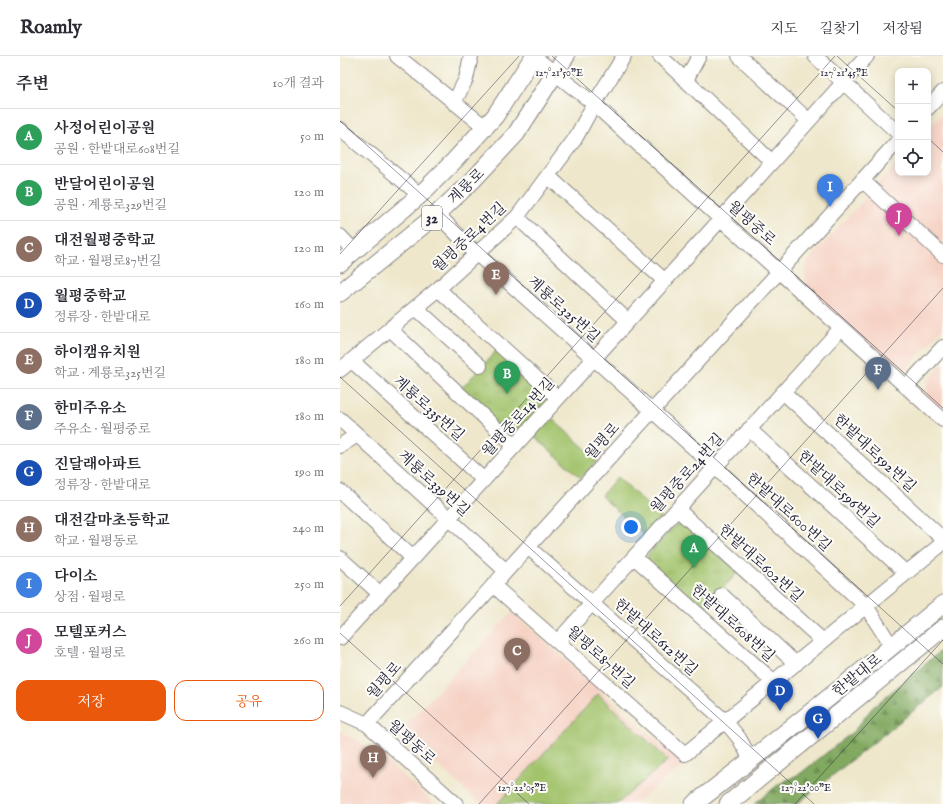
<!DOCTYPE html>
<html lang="ko">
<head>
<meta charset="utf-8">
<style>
  :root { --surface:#fff; --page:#f7f7f7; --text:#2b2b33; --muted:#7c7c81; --line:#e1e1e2; --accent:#ea580c }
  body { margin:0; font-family:"IM FELL English","Noto Serif KR",serif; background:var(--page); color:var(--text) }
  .controls { position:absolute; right:12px; top:12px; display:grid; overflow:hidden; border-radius:8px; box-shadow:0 2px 10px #0003 }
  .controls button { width:36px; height:36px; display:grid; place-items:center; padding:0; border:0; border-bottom:1px solid var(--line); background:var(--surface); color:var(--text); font:20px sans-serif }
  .you { position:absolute; left:291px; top:471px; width:14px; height:14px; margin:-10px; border:3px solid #fff; border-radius:50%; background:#1a73e8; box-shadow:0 0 0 6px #1a73e833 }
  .badge { display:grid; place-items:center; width:26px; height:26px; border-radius:50%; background:var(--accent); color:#fff; font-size:13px; font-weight:700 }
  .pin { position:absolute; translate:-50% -33px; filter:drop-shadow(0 1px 2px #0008) }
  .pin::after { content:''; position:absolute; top:21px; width:14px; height:12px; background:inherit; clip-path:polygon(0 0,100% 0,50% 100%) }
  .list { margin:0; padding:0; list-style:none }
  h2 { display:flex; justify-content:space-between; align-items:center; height:52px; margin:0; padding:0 16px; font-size:17px }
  h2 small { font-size:13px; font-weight:400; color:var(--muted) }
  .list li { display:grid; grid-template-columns:26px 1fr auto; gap:12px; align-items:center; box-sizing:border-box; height:56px; padding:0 16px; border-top:1px solid var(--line) }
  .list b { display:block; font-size:15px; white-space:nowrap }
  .list p { margin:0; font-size:13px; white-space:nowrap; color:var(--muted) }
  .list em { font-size:13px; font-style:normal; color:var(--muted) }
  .actions { display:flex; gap:8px; padding:12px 16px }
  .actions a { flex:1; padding:9px 0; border:1px solid var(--accent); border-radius:12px; text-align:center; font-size:14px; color:var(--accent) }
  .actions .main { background:var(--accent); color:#fff }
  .icon { flex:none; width:22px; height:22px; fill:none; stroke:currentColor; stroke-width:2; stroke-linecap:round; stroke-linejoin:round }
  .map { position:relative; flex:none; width:603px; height:748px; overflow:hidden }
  header { display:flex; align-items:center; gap:24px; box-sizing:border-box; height:56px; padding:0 20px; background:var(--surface); border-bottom:1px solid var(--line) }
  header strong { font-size:19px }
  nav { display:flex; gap:22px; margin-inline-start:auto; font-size:14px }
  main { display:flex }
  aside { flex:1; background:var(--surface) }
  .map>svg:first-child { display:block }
  .built { fill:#f6d2c4 }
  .grass { fill:#a2c36c; stroke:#627254 }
  .forest { fill:url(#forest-firs); stroke:#52664e }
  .park { fill:url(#park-tufts); stroke:#627254 }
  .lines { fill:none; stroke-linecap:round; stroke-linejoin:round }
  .minor-casing { stroke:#888483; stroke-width:16 }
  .major-casing { stroke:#888483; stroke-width:19 }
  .minor { stroke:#fff; stroke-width:14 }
  .major { stroke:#fff; stroke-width:17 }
  .ticks { fill:none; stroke:#22223b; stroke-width:1; stroke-opacity:0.45 }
  .labels { text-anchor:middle; stroke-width:4; stroke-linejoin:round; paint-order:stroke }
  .shield { fill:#fdfcf7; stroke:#646373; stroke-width:1 }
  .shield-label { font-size:14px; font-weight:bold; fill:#22223b }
  .street-label { font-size:15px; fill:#22223b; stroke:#fdfcf7 }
  .ticks-label { font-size:10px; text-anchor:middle; fill:#22223b; stroke:#fdfcf7; stroke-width:4; stroke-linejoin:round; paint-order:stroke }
</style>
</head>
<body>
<header>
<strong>Roamly</strong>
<nav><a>지도</a><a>길찾기</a><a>저장됨</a></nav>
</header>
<main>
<aside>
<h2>주변<small>10개 결과</small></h2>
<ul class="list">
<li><span class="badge" style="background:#2e9e5b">A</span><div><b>사정어린이공원</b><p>공원 · 한밭대로608번길</p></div><em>50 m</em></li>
<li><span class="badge" style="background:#2e9e5b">B</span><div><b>반달어린이공원</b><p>공원 · 계룡로329번길</p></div><em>120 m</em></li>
<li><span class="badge" style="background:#8d6e63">C</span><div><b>대전월평중학교</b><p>학교 · 월평로87번길</p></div><em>120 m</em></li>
<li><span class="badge" style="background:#1a4fb4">D</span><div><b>월평중학교</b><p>정류장 · 한밭대로</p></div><em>160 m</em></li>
<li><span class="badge" style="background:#8d6e63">E</span><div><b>하이캠유치원</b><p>학교 · 계룡로325번길</p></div><em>180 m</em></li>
<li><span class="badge" style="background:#5c6f8a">F</span><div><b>한미주유소</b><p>주유소 · 월평중로</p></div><em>180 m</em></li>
<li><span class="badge" style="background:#1a4fb4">G</span><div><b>진달래아파트</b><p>정류장 · 한밭대로</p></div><em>190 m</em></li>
<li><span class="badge" style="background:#8d6e63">H</span><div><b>대전갈마초등학교</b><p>학교 · 월평동로</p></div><em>240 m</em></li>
<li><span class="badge" style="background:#3f7fe0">I</span><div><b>다이소</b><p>상점 · 월평로</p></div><em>250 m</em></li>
<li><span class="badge" style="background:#d1479c">J</span><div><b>모텔포커스</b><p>호텔 · 월평로</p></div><em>260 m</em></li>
</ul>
<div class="actions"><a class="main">저장</a><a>공유</a></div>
</aside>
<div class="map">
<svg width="603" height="748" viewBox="0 0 603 748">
  <defs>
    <pattern id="forest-firs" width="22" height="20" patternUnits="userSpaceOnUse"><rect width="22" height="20" fill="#81a960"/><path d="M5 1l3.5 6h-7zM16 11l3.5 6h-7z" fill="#698950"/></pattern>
    <pattern id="park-tufts" width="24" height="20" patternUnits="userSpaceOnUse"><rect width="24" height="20" fill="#a2c36c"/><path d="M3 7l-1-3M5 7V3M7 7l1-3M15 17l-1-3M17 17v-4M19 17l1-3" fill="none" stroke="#8ba75e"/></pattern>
  </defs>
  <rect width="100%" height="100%" fill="#fdfcf7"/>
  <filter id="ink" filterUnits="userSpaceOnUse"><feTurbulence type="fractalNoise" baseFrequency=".025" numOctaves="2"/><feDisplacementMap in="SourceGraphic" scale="8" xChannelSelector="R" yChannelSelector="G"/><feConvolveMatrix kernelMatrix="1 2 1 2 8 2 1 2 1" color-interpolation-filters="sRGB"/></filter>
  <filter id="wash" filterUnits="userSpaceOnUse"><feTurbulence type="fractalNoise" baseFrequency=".012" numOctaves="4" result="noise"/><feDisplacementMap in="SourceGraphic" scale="16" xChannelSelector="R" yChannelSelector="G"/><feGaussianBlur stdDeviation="0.9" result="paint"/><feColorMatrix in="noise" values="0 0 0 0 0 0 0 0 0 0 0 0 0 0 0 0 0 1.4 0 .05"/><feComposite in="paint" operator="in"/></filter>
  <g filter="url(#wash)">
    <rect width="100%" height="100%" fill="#eee7cb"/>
    <path class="built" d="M603,56V272L566,313L562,315L557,314L468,235L466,229L465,214L468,205L558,106V117H588V73Z
      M603,307V356L588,343L586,335L587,326Z
      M172,556L344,709L294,748H140L60,675Z
      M0,675L36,696L95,748H0Z"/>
    <path class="grass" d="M210,361L258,404L241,422L193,379Z
      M277,421L323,463L307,481L261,440Z
      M258,638L328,704L277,748H157Z"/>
    <path class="forest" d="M603,593V631L457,748H414L439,728L461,717L514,675L532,652Z"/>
    <path class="park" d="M159,292L213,341L174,385L120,334Z
      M339,468L345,469L398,516L361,556L309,508L307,502L309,497L334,470Z"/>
  </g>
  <g filter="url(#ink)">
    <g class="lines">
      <defs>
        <path id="minor" d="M57,0L145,71
          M193,0L254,48L603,364
          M320,0L432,106
          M399,0L469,65
          M475,0L558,77
          M346,24L359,0
          M114,47L126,23L131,0
          M588,52L603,36
          M0,73L80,139
          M208,120L325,225
          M522,124L603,199
          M97,158L137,198L375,411L526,550L552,591
          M177,161L288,265
          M0,180L14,195
          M98,233L218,342
          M76,252L140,310
          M50,273L175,390
          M12,305L144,424
          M0,314L98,233L177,161L235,83L254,48L284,0
          M566,331L603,291
          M443,336L603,483
          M0,363L166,515
          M409,373L566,517
          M0,390L17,379
          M0,435L73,502
          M337,453L483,585
          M188,491L385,665L399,682L411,704
          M294,501L434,626
          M0,502L40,538
          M153,529L345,698L603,487
          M382,539L456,608
          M0,582L381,163L527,0
          M218,585L501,272
          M0,656L27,668L116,748
          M27,668L558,85"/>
        <path id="major" d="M0,207L80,139L114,105L155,60L194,0
          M0,237L97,158L133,124L176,78L226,0
          M354,748C439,683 521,616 603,548
          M388,748L603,572"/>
      </defs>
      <use href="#minor" class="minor-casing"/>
      <use href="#major" class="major-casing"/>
      <use href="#minor" class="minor"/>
      <use href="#major" class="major"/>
    </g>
  </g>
  <path class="ticks" d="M212,0L603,352M497,0L558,55M0,65L603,608M588,82L603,96M0,198L179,0M0,321L474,748M0,550L495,0M0,577L189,748M139,748L603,232M455,748L603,584"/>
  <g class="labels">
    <rect class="shield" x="82" y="150" width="20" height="24" rx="3"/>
    <g class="shield-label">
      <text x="92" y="167">32</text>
    </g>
    <g class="street-label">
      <text transform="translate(126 130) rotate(-44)" y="5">계룡로</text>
      <text transform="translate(412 167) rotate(42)" y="5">월평중로</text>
      <text transform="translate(129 181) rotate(-43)" y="5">월평중로4번길</text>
      <text transform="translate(224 253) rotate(42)" y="5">계룡로325번길</text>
      <text transform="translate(89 352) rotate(42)" y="5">계룡로335번길</text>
      <text transform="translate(178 361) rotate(-48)" y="5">월평중로14번길</text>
      <text transform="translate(262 385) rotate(-48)" y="5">월평로</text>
      <text transform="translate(535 397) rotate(43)" y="5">한밭대로592번길</text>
      <text transform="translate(347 417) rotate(-48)" y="5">월평중로24번길</text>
      <text transform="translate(94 427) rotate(42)" y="5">계룡로339번길</text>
      <text transform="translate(499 433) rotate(43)" y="5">한밭대로596번길</text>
      <text transform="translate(449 456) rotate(42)" y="5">한밭대로600번길</text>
      <text transform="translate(421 507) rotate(42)" y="5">한밭대로602번길</text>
      <text transform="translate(393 567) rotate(42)" y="5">한밭대로608번길</text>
      <text transform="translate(316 581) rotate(42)" y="5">한밭대로612번길</text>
      <text transform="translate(261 601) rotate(42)" y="5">월평로87번길</text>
      <text transform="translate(517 619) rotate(-39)" y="5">한밭대로</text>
      <text transform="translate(44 624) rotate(-48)" y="5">월평로</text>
      <text transform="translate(72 686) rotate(42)" y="5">월평동로</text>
    </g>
  </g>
  <g class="ticks-label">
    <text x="504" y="20">127°21'45"E</text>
    <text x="219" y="20">127°21'50"E</text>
    <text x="182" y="735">127°22'05"E</text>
    <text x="466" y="735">127°22'00"E</text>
  </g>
</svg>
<div class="controls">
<button>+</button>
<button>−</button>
<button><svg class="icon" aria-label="locate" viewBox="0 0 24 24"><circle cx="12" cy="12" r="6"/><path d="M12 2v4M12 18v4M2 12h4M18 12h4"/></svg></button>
</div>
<div class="you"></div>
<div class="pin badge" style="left:354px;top:512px;background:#2e9e5b">A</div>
<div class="pin badge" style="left:167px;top:338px;background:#2e9e5b">B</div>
<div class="pin badge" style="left:177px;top:615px;background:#8d6e63">C</div>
<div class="pin badge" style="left:440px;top:655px;background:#1a4fb4">D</div>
<div class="pin badge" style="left:156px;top:239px;background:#8d6e63">E</div>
<div class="pin badge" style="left:538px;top:334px;background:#5c6f8a">F</div>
<div class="pin badge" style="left:478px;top:683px;background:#1a4fb4">G</div>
<div class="pin badge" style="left:33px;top:722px;background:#8d6e63">H</div>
<div class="pin badge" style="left:490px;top:151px;background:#3f7fe0">I</div>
<div class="pin badge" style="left:559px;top:180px;background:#d1479c">J</div>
</div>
</main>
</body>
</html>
